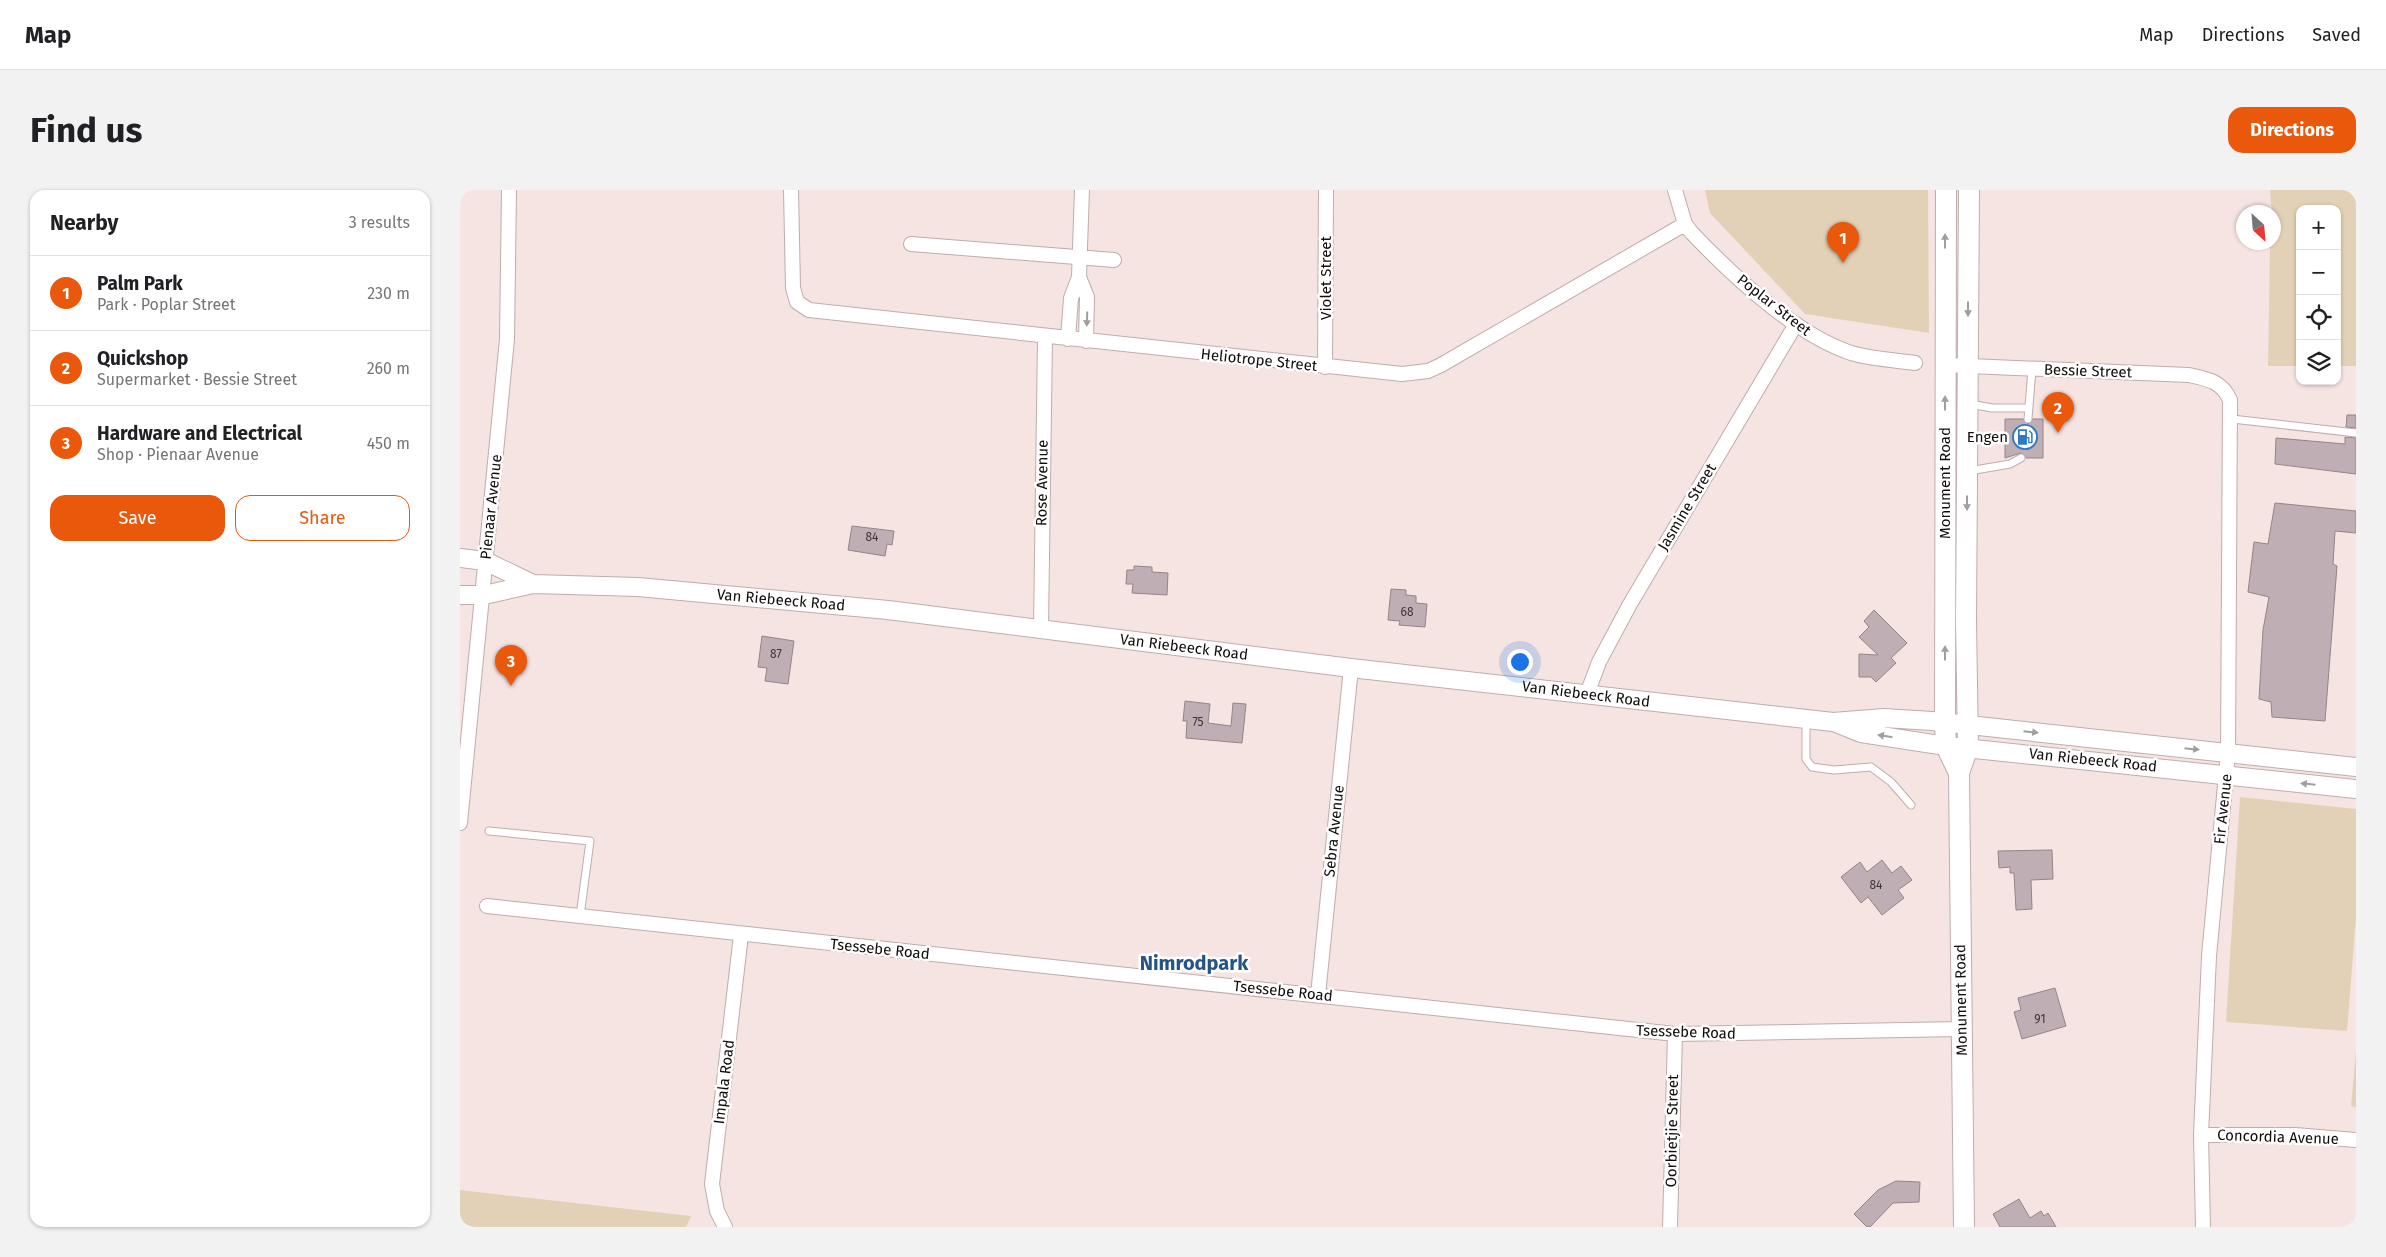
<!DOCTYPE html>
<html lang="en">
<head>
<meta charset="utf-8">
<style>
  :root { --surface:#fff; --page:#f2f2f2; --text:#202124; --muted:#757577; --line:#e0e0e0; --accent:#ea580c }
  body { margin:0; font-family:"Fira Sans",sans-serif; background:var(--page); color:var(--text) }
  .controls { position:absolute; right:15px; top:15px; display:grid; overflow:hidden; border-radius:10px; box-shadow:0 1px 4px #0004 }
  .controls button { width:45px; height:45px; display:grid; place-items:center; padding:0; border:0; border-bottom:1px solid var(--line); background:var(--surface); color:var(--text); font:25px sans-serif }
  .compass { position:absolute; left:1776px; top:15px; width:45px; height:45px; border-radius:50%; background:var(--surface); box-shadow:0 1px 4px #0004; rotate:154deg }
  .you { position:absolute; left:1059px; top:471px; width:18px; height:18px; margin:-12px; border:4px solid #fff; border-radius:50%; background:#1a73e8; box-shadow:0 0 0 8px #1a73e833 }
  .badge { display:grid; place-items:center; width:32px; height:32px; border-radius:50%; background:var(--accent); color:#fff; font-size:16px; font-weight:700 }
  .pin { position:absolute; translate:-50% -41px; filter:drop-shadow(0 1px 2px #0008) }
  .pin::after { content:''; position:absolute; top:26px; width:18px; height:15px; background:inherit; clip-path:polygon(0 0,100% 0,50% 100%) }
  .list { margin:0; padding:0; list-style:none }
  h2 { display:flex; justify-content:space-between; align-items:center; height:65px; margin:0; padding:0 20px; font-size:21px }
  h2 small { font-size:16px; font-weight:400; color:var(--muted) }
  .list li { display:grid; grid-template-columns:32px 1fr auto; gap:15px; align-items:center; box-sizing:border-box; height:75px; padding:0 20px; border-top:1px solid var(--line) }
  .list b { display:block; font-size:19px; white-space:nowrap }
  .list p { margin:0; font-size:16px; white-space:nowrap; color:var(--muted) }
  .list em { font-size:16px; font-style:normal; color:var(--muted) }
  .actions { display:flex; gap:10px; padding:15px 20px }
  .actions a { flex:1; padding:11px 0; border:1px solid var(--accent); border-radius:15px; text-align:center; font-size:18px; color:var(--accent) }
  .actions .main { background:var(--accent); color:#fff }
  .icon { flex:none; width:28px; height:28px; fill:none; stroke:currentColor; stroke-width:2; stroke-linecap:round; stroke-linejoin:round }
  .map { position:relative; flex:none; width:1896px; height:1037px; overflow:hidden; border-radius:15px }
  header { display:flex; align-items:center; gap:30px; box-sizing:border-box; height:70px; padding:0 25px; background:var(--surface); border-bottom:1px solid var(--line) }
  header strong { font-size:24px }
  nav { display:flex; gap:28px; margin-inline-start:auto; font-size:18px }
  .intro { display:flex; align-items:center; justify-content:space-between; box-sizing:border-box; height:120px; padding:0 30px }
  h1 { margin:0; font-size:35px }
  .button { padding:12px 22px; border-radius:15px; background:var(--accent); color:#fff; font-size:18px; font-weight:700 }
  main { display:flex; gap:30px; padding:0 30px }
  aside { flex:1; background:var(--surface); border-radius:15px; box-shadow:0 1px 4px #0004 }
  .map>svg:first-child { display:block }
  .green { fill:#e3d1b7 }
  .building { fill:#bfafb4; stroke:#938488 }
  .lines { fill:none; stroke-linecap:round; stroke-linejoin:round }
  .service-casing { stroke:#beadab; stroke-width:9 }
  .minor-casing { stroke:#beadab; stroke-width:16 }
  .tertiary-casing { stroke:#beadab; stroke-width:20 }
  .secondary-casing { stroke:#beadab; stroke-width:22 }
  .service { stroke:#fff; stroke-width:7 }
  .minor { stroke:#fff; stroke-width:14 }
  .tertiary { stroke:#fff; stroke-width:18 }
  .secondary { stroke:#fff; stroke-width:20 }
  .oneway { fill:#a09e9e }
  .labels { text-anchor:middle; stroke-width:5; stroke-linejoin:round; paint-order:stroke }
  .number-label { font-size:12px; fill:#3d3536 }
  .street-label { font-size:15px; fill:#120c0c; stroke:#fff }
  .poi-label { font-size:15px; fill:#120c0c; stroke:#fff; text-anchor:end }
  .district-label { font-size:20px; font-weight:bold; fill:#245386; stroke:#fff }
</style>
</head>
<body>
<header>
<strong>Map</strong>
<nav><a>Map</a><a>Directions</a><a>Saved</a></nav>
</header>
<div class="intro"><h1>Find us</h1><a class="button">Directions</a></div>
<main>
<aside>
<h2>Nearby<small>3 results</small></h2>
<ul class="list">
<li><span class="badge">1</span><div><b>Palm Park</b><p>Park · Poplar Street</p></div><em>230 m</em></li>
<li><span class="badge">2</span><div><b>Quickshop</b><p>Supermarket · Bessie Street</p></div><em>260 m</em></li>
<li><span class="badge">3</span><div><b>Hardware and Electrical</b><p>Shop · Pienaar Avenue</p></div><em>450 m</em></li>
</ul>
<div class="actions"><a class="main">Save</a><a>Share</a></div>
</aside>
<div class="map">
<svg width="1896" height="1037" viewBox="0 0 1896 1037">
  <rect width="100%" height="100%" fill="#f6e4e3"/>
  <path class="green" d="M1245,0H1468L1469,143L1345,124L1250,23Z
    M1810,0H1896V176H1877V19H1840V176H1808L1810,53L1814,52Z
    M1780,607L1896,619V727L1887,841L1766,832Z
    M1896,861V917L1891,916Z
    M0,1000L231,1026L226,1037H0Z"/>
  <path class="building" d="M1887,225H1896V238L1886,237Z
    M1545,229H1563L1568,234L1573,229H1583V268H1566L1561,263L1545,268Z
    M1885,247L1896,248V284L1815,274L1816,248L1885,254Z
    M1815,313L1896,321V343L1875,341L1873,374L1877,376L1865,531L1812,527L1811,512L1799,509L1803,440L1809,407L1788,402L1794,352L1808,354Z
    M392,336L434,341L432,355L427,354L425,366L388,360Z
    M674,376L692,377V382L708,383L707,405L672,403L673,394H666L667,380H674Z
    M931,399L946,400V405L956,406V413L967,414L965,437L939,435L940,431L928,430Z
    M1414,420L1447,453L1431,468L1436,473L1416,492L1411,487H1399V464L1418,465L1399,447L1409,437L1404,431Z
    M302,446L334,451L328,494L305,491L307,478L298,477Z
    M725,511L750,514L748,533L771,536L773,513L786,514L782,553L726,548L727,531H723Z
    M1592,660L1593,689L1571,690L1572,719L1556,720L1554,683H1550V677L1539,678L1538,661Z
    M1422,670L1432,683L1441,676L1452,690L1438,700L1444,708L1422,725L1408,707L1401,713L1381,687L1400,672L1407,682Z
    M1595,798L1606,836L1562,849L1554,822L1561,820L1558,808Z
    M1436,991L1460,992L1459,1012L1433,1013L1410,1037H1407L1394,1024L1418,1000Z
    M1559,1009L1570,1028L1581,1021L1584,1026L1588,1023L1596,1037H1540L1533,1024Z"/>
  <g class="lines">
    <defs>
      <path id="service" d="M1510,214L1532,218H1569
        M1568,229L1572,179
        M1772,229L1896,243
        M1509,281L1550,274L1561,268
        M1346,530V569L1352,577L1374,580L1411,577L1431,592L1451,615
        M29,641L130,651L120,726"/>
      <path id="minor" d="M331,0L333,98L337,112L349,120L942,184L968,181L981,175L1225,34
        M1215,0L1225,34L1231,42C1272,85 1334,144 1391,163C1412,169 1434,170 1455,173
        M451,54L654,70
        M619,87L627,107L626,151
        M608,149L611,108L619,87L622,0
        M1485,175L1729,185C1747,189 1762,191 1770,210L1768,563L1749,766L1741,945L1743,1037
        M865,177L866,0
        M581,439L585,147
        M1127,504L1139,472L1170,414L1336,134
        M0,633L47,149L49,0
        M27,716L1215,844L1501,839
        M858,805L891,478
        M1741,945H1835L1896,950
        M265,1037L257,1021L252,994L281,745
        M1210,1037L1215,844"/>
      <path id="tertiary" d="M0,368L25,371L73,394
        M0,405H24L73,394L178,397L428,420L891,478L1373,532L1424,528L1472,531L1896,577
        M1376,533L1401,543L1486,556L1896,599"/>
      <path id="secondary" d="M1486,0L1485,533L1486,556L1499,583
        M1504,1037L1499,583L1508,557L1506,431L1509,0"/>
    </defs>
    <use href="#service" class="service-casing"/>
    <use href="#minor" class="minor-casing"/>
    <use href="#tertiary" class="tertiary-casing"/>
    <use href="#secondary" class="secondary-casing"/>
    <use href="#service" class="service"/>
    <use href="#minor" class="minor"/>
    <use href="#tertiary" class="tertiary"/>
    <use href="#secondary" class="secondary"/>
  </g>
  <defs><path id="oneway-solid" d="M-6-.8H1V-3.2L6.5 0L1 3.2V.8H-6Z" transform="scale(1.25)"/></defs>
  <g class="oneway">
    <use href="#oneway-solid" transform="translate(1485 51) rotate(-90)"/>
    <use href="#oneway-solid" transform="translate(1508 119) rotate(90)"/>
    <use href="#oneway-solid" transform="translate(627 129) rotate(92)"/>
    <use href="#oneway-solid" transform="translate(1485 213) rotate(-90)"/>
    <use href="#oneway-solid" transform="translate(1507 313) rotate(90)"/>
    <use href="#oneway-solid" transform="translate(1485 463) rotate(-90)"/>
    <use href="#oneway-solid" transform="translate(1571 542) rotate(6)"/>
    <use href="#oneway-solid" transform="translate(1425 546) rotate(-171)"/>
    <use href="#oneway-solid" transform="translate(1732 559) rotate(6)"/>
    <use href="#oneway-solid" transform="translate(1848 594) rotate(-174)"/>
  </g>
  <defs>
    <symbol id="fuel-ring" viewBox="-11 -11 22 22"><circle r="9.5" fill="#fff" stroke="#2d78c8" stroke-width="1.5"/><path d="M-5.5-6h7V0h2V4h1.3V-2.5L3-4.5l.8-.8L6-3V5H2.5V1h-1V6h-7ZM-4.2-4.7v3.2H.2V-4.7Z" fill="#2d78c8"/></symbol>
  </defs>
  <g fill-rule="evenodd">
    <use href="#fuel-ring" x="1551" y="233" width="28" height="28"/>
  </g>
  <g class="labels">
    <g class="number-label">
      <text x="412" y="351">84</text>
      <text x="947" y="426">68</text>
      <text x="316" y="468">87</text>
      <text x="738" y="536">75</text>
      <text x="1416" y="699">84</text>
      <text x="1580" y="833">91</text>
    </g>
    <g class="street-label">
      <text transform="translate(866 88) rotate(-90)" y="5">Violet Street</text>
      <text transform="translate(1314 115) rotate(38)" y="5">Poplar Street</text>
      <text transform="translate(799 170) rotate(6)" y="5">Heliotrope Street</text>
      <text transform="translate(1628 181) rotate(2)" y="5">Bessie Street</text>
      <text transform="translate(582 293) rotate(-89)" y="5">Rose Avenue</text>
      <text transform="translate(1485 293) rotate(-90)" y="5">Monument Road</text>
      <text transform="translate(31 317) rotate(-84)" y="5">Pienaar Avenue</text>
      <text transform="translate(1227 317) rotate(-59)" y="5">Jasmine Street</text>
      <text transform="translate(321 410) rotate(5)" y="5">Van Riebeeck Road</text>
      <text transform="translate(724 457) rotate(7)" y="5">Van Riebeeck Road</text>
      <text transform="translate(1126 504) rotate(7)" y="5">Van Riebeeck Road</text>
      <text transform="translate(1633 570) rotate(6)" y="5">Van Riebeeck Road</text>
      <text transform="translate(1763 619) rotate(-84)" y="5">Fir Avenue</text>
      <text transform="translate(874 641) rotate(-84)" y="5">Sebra Avenue</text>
      <text transform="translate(420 759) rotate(6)" y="5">Tsessebe Road</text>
      <text transform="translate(823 801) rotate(6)" y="5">Tsessebe Road</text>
      <text transform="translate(1501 810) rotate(-91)" y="5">Monument Road</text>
      <text transform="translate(1226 842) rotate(2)" y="5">Tsessebe Road</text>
      <text transform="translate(264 892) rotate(-83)" y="5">Impala Road</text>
      <text transform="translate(1212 941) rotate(-89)" y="5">Oorbietjie Street</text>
      <text transform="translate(1818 947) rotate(2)" y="5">Concordia Avenue</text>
    </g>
    <g class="poi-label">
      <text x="1548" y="252">Engen</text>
    </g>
    <g class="district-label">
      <text x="734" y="780">Nimrodpark</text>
    </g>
  </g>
</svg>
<div class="controls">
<button>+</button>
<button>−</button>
<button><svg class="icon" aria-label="locate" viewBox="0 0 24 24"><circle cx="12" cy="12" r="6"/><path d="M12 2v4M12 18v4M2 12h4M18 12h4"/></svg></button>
<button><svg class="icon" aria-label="layers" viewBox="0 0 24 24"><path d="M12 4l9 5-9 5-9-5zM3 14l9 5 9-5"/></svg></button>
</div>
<svg class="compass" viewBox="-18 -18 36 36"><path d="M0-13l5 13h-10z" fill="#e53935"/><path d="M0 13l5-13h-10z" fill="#757577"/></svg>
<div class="you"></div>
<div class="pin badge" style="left:1383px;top:73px">1</div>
<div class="pin badge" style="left:1598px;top:243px">2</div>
<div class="pin badge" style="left:51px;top:496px">3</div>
</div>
</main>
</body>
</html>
